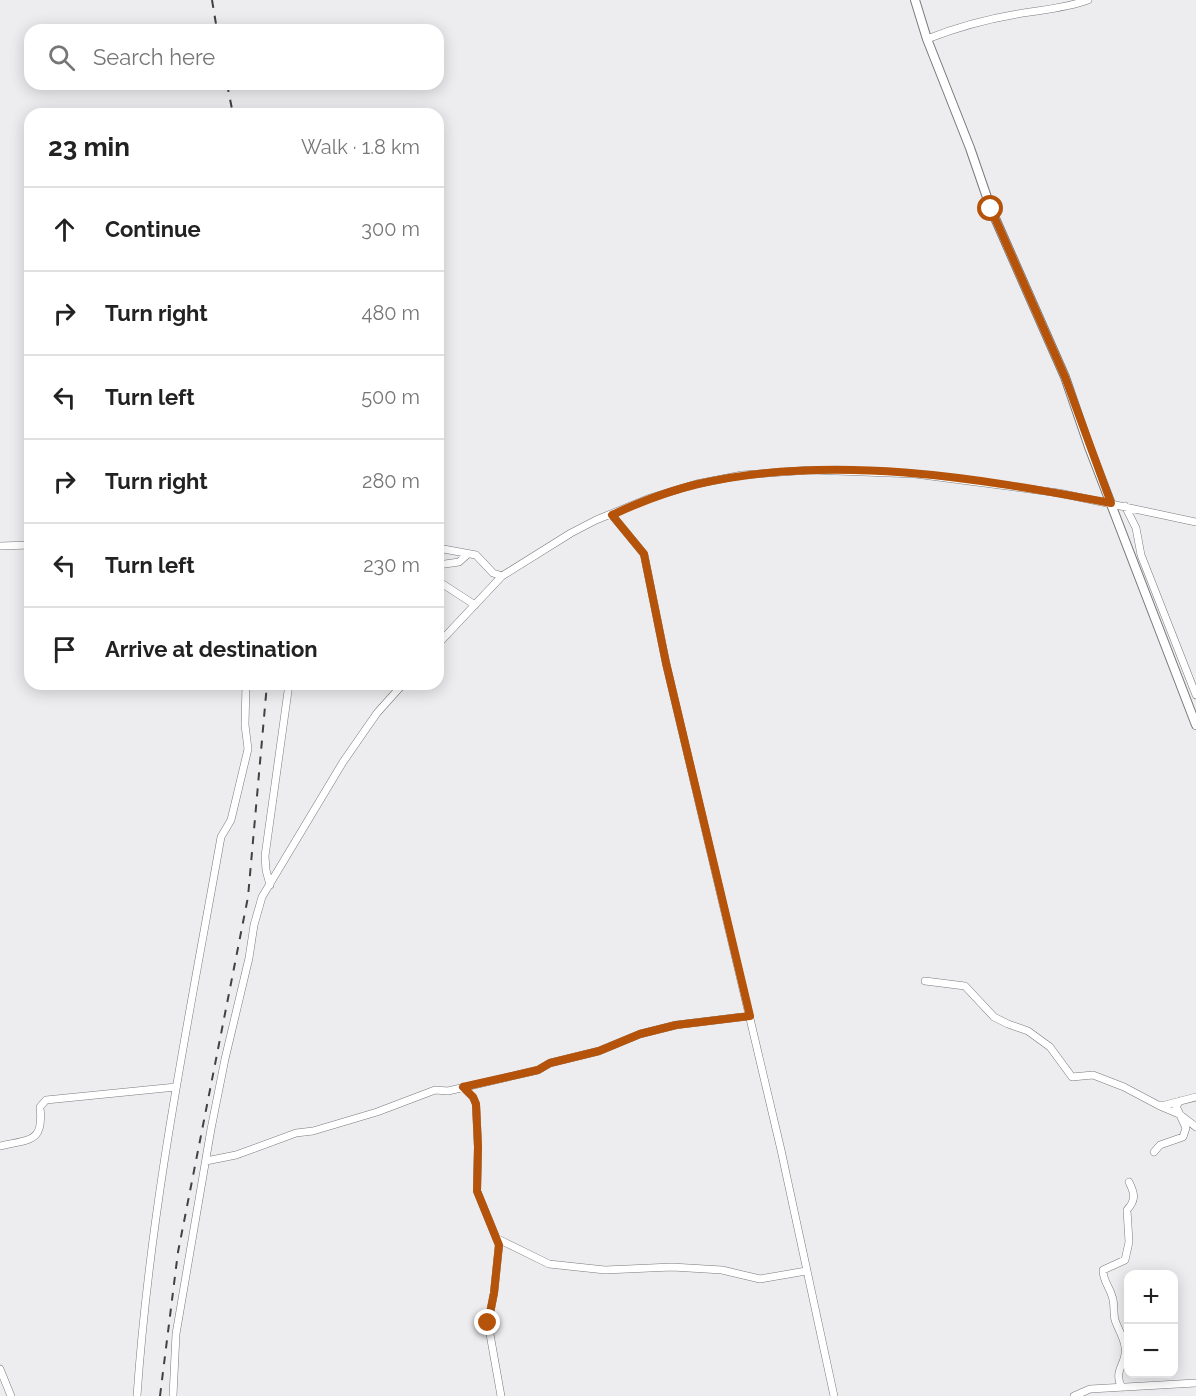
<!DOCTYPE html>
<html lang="en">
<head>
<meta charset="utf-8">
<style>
  :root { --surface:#fff; --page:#f2f2f2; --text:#222; --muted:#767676; --line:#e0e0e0 }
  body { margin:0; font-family:Raleway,sans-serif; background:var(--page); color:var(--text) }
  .controls { position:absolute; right:18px; bottom:18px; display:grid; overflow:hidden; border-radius:12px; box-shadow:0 3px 15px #0003 }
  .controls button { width:54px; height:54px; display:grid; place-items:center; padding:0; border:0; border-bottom:2px solid var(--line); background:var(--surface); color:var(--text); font:30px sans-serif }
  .stop { position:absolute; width:18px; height:18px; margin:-14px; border:4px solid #b45309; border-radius:50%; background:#fff }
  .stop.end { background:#b45309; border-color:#fff; box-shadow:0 2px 6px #0008 }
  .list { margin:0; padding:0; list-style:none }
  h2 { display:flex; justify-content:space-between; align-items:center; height:78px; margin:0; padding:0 24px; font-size:26px }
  h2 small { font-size:20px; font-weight:400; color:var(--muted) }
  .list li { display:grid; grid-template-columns:39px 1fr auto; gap:18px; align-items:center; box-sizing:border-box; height:84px; padding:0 24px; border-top:2px solid var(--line) }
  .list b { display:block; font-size:22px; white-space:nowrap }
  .list em { font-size:20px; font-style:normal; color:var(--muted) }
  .icon { flex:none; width:33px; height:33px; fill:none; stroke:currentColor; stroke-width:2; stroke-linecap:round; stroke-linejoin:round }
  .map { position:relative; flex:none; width:1196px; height:1396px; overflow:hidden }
  .search { position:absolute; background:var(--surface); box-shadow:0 3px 15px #0003; left:24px; top:24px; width:420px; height:66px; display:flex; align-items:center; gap:15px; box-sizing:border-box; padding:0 21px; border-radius:18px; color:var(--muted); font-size:22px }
  .panel { position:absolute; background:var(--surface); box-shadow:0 3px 15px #0003; left:24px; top:108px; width:420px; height:582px; border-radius:18px }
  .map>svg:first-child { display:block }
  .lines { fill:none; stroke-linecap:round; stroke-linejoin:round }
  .minor-casing { stroke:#797a7c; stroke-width:8 }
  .tertiary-casing { stroke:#797a7c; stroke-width:10 }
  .minor { stroke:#fff; stroke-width:7 }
  .tertiary { stroke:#fff; stroke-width:8 }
  .rail { stroke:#414142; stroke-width:2; stroke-dasharray:8 8; stroke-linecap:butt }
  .route { stroke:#b45309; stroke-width:8 }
</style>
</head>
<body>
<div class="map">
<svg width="1196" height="1396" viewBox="0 0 1196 1396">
  <rect width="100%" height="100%" fill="#ededf0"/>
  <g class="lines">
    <defs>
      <path id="minor" d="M927,39C960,26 995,17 1030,12C1050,9 1069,7 1088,0
        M1125,506L1136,528L1141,555L1196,695
        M612,515L644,554L666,663L781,1150L834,1396
        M0,546L30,545
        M438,548L476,555L493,573L502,576
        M438,565L459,562L468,554
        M438,581L475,605
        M438,644L502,576L571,533L596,520L650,498L696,484L742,475L811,470L915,474L1059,493L1196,522
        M270,885L266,870L265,856L289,684
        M925,981L965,986L994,1017L1008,1024L1028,1031L1050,1047L1072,1077L1093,1075L1124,1087L1158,1105H1165L1196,1097
        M463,1087L473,1097L476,1104L478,1147L477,1191L499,1245L494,1293L488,1323L501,1396
        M1160,1106L1179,1114L1196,1127
        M0,1146C30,1139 44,1143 40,1107L46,1100L176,1087
        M1154,1152L1160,1145L1183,1137L1186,1128L1176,1106L1180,1101
        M206,1161L236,1155L296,1133L313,1131L377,1112L435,1090L448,1091L538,1070L550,1063L599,1051L640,1034L676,1025L749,1016
        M496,1238L549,1264L605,1270L672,1267L722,1270L760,1279L806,1271
        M0,1369L11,1396
        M1122,1388C1112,1369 1128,1364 1125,1347C1124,1338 1118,1329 1115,1320C1113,1312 1115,1304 1112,1296C1109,1286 1103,1281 1103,1270L1125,1260L1129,1242L1127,1210C1136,1200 1135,1194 1129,1182
        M137,1396C150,1208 188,1023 221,837L231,820L248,749L245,725L246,684
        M173,1396L176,1334L211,1129L225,1059L249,958L254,925L262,897L343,762L377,713L403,684
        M1074,1396L1090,1389L1196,1383"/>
      <path id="tertiary" d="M915,0L927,39L970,148L991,209L1065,377L1089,447L1196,725"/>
    </defs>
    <use href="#minor" class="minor-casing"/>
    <use href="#tertiary" class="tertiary-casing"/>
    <use href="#minor" class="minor"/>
    <use href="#tertiary" class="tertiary"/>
    <path class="rail" d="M212,0L217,30
      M227,84L233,114
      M160,1396L178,1252L248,897L267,684"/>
  </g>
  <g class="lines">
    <path class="route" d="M488,1323L494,1293L499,1245L477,1191L478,1147L476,1104L473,1097L463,1087L538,1070L550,1063L599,1051L640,1034L676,1025L750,1016L666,663L644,554L612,515C640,502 668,491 698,484C833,453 977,478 1111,503L1065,377L991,209"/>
  </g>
</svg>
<div class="controls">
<button>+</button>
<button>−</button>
</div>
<div class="stop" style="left:991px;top:209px"></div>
<div class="stop end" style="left:488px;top:1323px"></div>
<div class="search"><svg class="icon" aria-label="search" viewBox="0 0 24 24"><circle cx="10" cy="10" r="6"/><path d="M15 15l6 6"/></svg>Search here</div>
<section class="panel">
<h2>23 min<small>Walk · 1.8 km</small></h2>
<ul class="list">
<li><svg class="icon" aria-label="ahead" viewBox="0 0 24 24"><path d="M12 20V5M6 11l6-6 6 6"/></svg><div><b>Continue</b></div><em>300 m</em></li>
<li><svg class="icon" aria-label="right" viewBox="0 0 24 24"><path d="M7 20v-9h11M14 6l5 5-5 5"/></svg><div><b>Turn right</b></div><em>480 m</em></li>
<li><svg class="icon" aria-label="left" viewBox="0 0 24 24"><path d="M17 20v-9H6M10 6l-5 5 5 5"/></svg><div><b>Turn left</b></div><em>500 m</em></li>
<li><svg class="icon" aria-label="right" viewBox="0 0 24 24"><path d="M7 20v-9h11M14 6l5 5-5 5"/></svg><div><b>Turn right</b></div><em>280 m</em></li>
<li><svg class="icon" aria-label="left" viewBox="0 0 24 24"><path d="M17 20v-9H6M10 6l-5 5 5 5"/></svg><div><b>Turn left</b></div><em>230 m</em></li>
<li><svg class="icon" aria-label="arrive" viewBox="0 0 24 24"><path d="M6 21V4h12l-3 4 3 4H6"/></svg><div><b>Arrive at destination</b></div></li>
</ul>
</section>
</div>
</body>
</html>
